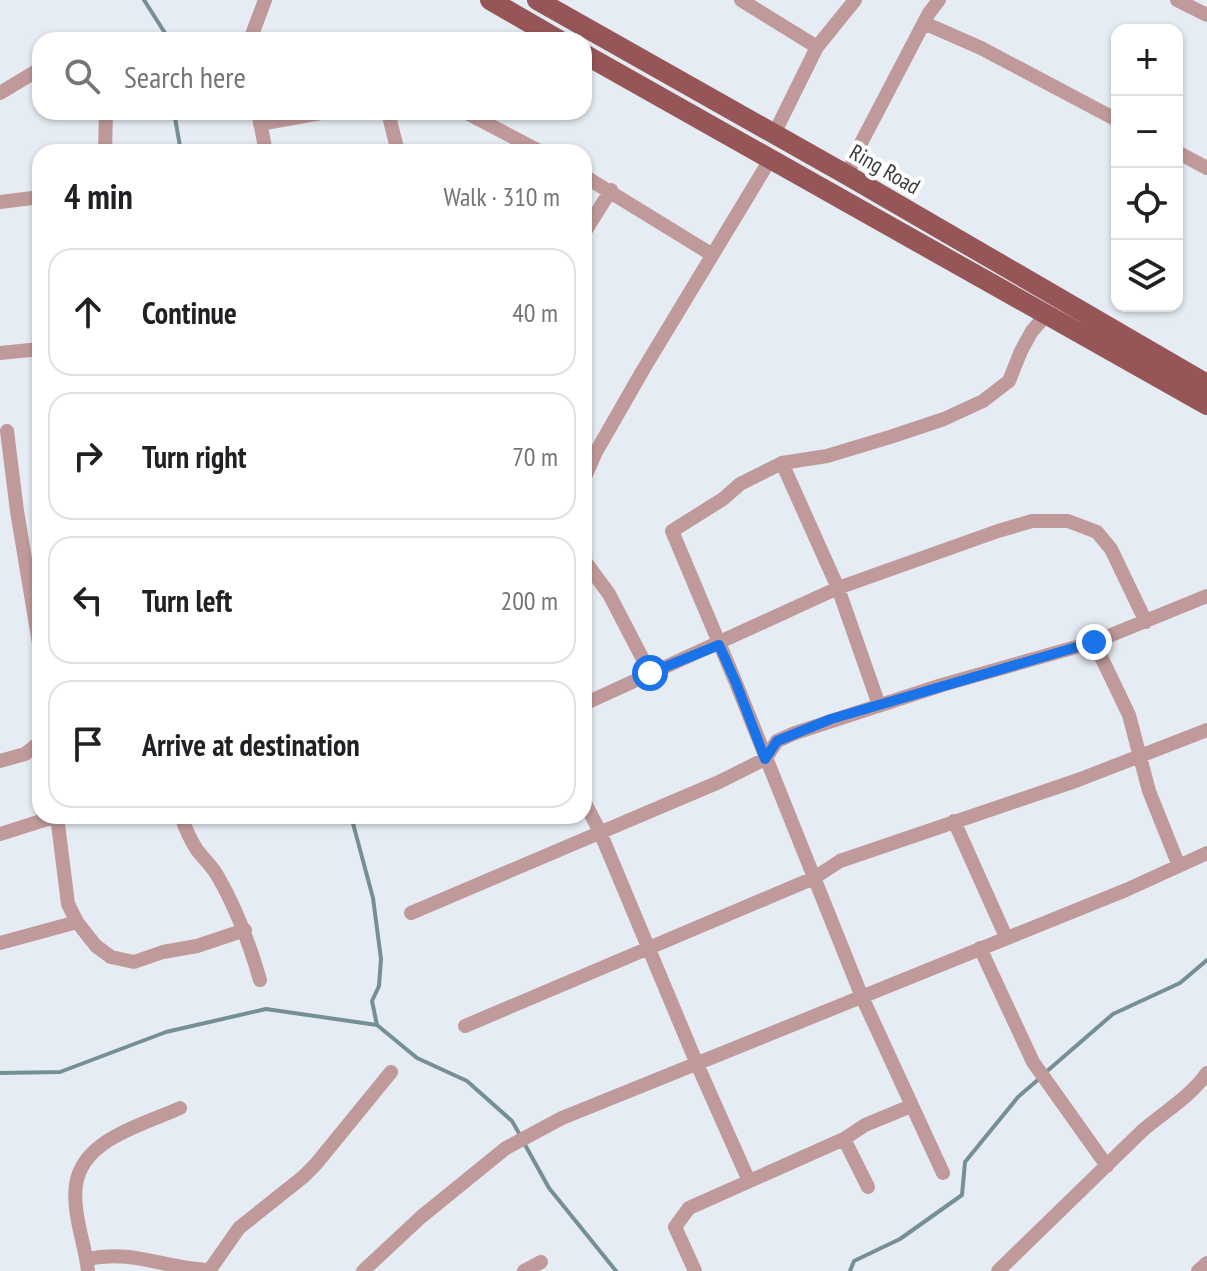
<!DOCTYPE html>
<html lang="en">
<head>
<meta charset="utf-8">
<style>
  :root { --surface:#fff; --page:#f6f6f6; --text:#202124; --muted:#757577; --line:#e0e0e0 }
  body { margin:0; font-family:"PT Sans Narrow",sans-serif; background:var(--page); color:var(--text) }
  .controls { position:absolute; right:24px; top:24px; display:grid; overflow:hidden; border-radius:16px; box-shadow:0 2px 6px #0004 }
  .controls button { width:72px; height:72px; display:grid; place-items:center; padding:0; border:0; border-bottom:2px solid var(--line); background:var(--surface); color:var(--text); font:40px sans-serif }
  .stop { position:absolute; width:24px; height:24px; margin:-18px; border:6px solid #1a73e8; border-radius:50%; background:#fff }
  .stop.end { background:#1a73e8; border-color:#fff; box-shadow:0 2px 8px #0008 }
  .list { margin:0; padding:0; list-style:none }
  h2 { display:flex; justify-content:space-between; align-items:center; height:104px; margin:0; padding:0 32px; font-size:34px }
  h2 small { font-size:26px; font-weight:400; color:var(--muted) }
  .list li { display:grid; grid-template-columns:52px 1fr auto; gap:24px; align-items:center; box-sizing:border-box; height:128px; margin:0 16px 16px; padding:0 16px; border:2px solid var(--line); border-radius:24px }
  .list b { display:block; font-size:30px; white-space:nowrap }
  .list em { font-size:26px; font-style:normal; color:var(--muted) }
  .icon { flex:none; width:44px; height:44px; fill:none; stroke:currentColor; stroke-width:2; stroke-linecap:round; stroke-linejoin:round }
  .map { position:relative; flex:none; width:1207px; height:1271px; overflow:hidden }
  .search { position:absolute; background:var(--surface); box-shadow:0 2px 6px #0004; left:32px; top:32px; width:560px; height:88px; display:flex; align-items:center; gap:20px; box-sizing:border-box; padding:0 28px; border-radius:24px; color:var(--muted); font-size:30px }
  .panel { position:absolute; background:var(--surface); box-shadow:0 2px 6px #0004; left:32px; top:144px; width:560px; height:680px; border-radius:24px }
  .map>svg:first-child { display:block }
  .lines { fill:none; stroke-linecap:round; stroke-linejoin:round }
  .stream { stroke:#759095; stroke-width:4 }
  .minor { stroke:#c09a9a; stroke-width:14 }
  .primary { stroke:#965658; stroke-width:20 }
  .route { stroke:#1a73e8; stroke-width:10 }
  .labels { text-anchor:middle; stroke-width:8; stroke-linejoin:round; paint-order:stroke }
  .street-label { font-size:22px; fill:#393b3e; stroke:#fff }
</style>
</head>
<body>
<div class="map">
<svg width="1207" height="1271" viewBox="0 0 1207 1271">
  <rect width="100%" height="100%" fill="#e6ecf3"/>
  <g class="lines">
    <path class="stream" d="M144,0L165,33L166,40
      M174,112L181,152
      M351,816L373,898L381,959L379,986L372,1001L377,1025L417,1058L467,1081L512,1121L520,1135
      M1046,1072L1113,1014L1180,983L1207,960
      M0,1073L60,1072L166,1032L266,1009L377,1025
      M524,1143L549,1188L616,1271
      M850,1271L854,1261L900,1239L962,1195L965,1162L1018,1097L1040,1078"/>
    <path class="minor" d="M741,0L817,47
      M1177,0L1207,15
      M924,23L981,48L1117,120
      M188,40H207
      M250,40L265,0
      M0,93L40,69
      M258,112L266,152
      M388,112L398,152
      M465,112L541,152
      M260,124L326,112
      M774,134L817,47L855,0
      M105,152L106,112
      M1177,152L1207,168
      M847,175L860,145L929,13L939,0
      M584,176L711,254
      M0,202L40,197
      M584,233L611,190
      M0,353L40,349
      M7,431L17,511L40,649
      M782,463L838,588L879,705
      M584,479L596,452L643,370L771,158
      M584,560L609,594L650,673
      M1094,642L1129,715L1149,791L1179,866
      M584,704L838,588L998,531L1032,521H1068L1097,532L1111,549L1146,622
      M0,761L25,754L40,742
      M584,801L600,832L697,1064L749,1181
      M181,816C185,828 190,839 197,850C204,859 211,865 217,875C237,909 249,942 260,980
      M954,821L1006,937
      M0,834L57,816L68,904L77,922L96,946L111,957L134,962L163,952L197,946L245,930
      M411,913L719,782L765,759L777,741L795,733L942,685L1094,642L1207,596
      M0,943L77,922
      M980,948L1033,1062L1107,1166
      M465,1026L814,878L840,861L1078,780L1207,730
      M844,1139L868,1187
      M943,1173L862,997L736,683L672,531L723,499L740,484L782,463L827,456L890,437L944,419L983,401L1009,381L1021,351L1032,331L1047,314
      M87,1259C134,1249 165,1269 209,1270
      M88,1271C85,1243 72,1213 76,1185C82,1139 143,1125 180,1108
      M209,1271L239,1228L303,1177L316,1164L391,1072
      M363,1271L421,1217L506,1148L562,1118L1126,890L1207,853
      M524,1271L541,1262
      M695,1271L675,1227L689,1208L844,1139L865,1125L911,1106
      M998,1271L1142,1131C1164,1112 1190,1097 1207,1073
      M1198,1271L1207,1263"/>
    <path class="primary" d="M490,0L559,40
      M537,0L847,175L1207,384
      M584,54L1207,405"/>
  </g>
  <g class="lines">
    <path class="route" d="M650,673L719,645L736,683L765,759L777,741L831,719L1094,642"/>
  </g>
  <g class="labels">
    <g class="street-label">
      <text transform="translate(885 169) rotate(30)" y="8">Ring Road</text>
    </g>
  </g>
</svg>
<div class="controls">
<button>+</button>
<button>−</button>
<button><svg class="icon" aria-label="locate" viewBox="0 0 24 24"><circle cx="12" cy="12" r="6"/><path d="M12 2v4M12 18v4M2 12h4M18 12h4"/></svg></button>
<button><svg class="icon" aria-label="layers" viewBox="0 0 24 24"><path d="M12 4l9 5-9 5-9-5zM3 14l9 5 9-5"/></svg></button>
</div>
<div class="stop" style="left:650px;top:673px"></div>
<div class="stop end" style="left:1094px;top:642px"></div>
<div class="search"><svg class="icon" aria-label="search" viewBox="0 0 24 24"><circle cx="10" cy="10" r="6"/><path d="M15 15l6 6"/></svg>Search here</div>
<section class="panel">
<h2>4 min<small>Walk · 310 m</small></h2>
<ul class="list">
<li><svg class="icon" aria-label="ahead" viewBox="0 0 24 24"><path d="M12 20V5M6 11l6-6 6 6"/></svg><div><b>Continue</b></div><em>40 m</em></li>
<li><svg class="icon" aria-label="right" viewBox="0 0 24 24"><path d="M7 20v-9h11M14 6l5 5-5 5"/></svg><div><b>Turn right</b></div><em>70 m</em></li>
<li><svg class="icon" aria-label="left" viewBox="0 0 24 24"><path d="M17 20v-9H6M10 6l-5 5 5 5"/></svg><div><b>Turn left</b></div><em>200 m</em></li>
<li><svg class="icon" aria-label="arrive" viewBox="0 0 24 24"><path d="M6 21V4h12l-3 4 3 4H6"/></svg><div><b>Arrive at destination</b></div></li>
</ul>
</section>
</div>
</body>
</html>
